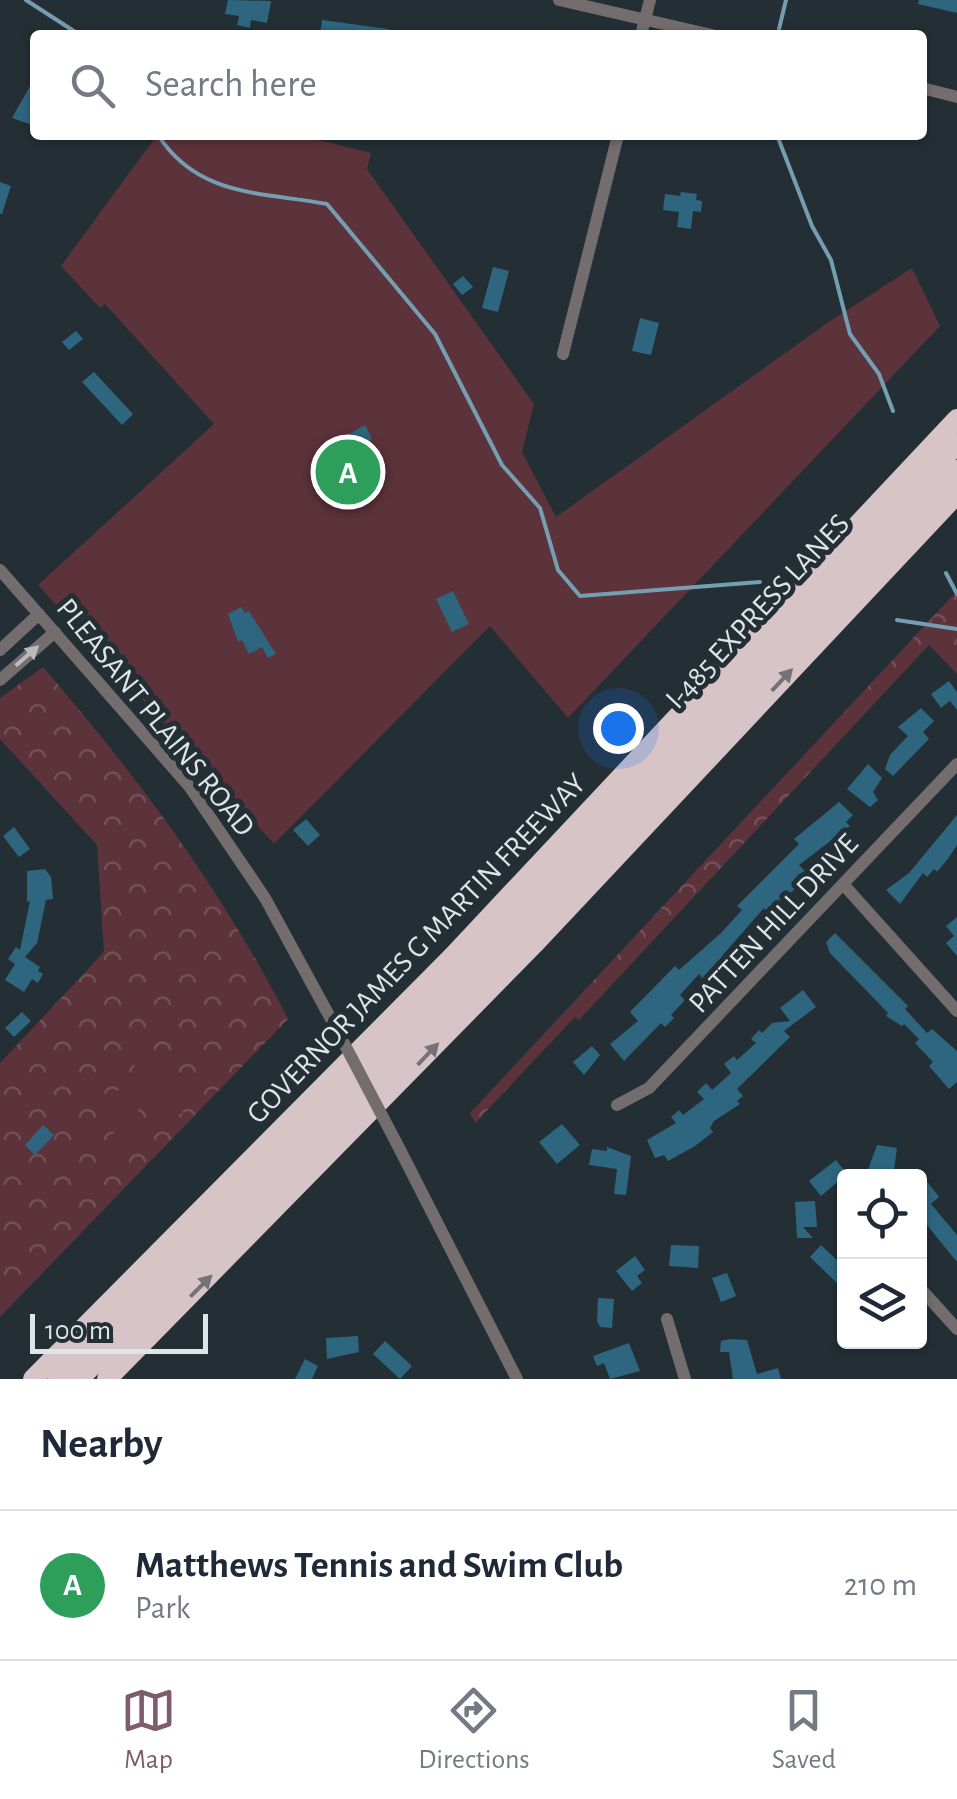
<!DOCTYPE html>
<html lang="en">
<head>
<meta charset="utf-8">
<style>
  :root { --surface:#fff; --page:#f2f2f3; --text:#1f2937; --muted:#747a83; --line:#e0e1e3; --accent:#7e5c6c }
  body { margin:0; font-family:"Alegreya Sans",sans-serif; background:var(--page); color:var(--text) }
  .controls { position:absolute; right:30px; bottom:30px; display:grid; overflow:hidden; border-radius:10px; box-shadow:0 2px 8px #0004 }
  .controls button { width:90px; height:90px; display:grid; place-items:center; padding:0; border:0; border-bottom:2px solid var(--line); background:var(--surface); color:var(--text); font:50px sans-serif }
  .scale { position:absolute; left:30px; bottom:25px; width:178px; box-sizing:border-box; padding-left:10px; border:5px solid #dde5e9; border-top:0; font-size:28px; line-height:35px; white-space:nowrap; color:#dde5e9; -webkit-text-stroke:8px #232f35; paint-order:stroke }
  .you { position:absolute; left:618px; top:728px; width:35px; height:35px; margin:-25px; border:8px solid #fff; border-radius:50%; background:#1a73e8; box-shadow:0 0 0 15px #1a73e833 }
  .badge { display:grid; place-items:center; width:65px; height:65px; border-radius:50%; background:var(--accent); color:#fff; font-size:32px; font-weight:700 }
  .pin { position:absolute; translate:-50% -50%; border:5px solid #fff; box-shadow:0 2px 10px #0006 }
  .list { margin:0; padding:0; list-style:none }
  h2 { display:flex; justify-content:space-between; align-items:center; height:130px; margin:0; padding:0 40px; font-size:42px }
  h2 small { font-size:32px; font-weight:400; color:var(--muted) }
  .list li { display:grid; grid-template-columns:65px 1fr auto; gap:30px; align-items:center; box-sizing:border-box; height:150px; padding:0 40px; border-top:2px solid var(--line) }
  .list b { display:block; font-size:38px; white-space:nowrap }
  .list p { margin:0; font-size:32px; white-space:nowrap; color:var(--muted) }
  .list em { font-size:32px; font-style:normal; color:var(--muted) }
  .icon { flex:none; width:55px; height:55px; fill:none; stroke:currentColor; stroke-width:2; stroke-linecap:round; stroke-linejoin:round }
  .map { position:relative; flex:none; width:957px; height:1379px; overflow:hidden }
  .search { position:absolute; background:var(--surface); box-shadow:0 2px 8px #0004; left:30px; right:30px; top:30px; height:110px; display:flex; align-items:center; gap:25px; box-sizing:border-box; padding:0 35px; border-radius:10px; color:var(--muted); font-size:38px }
  .sheet { height:280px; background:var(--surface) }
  nav { display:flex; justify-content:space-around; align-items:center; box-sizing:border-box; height:140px; border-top:2px solid var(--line); background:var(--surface); font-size:28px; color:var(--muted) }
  nav a { display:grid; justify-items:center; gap:5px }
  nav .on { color:var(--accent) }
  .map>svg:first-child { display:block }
  .forest { fill:url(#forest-crowns) }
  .park { fill:#5c323b }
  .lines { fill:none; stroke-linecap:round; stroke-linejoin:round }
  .stream { stroke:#759eb2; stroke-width:4 }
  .building { fill:#2e667f }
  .minor { stroke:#746d6e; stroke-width:12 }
  .highway { stroke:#d6c4c7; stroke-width:20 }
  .minor-bridge { stroke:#746d6e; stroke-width:12 }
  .oneway { fill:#b8bbbe }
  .oneway2 { fill:#747277 }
  .labels { text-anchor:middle; stroke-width:10; stroke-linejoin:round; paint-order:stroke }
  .street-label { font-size:30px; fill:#dde5e9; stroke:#232f35 }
</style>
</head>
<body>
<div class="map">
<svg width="957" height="1379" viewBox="0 0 957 1379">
  <defs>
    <pattern id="forest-crowns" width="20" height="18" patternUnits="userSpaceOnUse" patternTransform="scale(2.5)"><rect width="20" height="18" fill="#5c323b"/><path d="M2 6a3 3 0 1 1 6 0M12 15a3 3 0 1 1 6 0" fill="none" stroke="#735057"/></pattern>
  </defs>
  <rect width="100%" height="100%" fill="#232f35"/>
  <path class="forest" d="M957,591V674L929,645L579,1020L575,1017L475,1123L470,1113Z
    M43,667C138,777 222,890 288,1019L0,1317V1063L104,952L97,845L0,739V698Z"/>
  <path class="park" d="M157,135H299L371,153L367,169L534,404L522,452L556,517L827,323L912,268L940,326L568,718L490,626L274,844L38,585L214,424L105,304L100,308L61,266Z
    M164,1052L183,1113L152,1123L133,1061Z
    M132,1087L148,1144L119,1152L103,1094Z"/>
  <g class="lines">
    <path class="stream" d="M26,0L80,35
      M779,29L786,0
      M158,135C198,197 261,192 327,204L435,334L502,465L540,508L558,570L580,596L760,582
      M777,135L812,226L831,260L850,334L879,374L893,411
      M946,573L957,594
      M897,620L957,629"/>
  </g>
  <path class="building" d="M228,0L271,1L267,23L251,20L250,28L237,25L239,16L225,14Z
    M919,0H957V13L918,4Z
    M322,20L388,29L387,35H320Z
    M35,77V126L12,118Z
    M0,182L11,186L2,214H0Z
    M681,192L697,194L696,200L702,201L701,212L693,211L691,229L677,227L679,212L663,210L665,194L680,196Z
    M493,267L509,271L498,312L482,308Z
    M463,276L473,287L462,295L453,284Z
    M640,318L659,323L651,355L632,351Z
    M76,331L83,339L69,350L62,342Z
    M94,372L133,414L122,425L82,382Z
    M365,425L372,439L351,450L344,437Z
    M453,591L469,624L452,632L436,599Z
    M241,607L245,613L249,611L276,654L268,658L262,647L249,654L242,640L238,642L228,614Z
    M949,681L957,692V710L950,701L941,708L931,694Z
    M921,708L934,721L923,732L929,739L893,776L885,769L890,755L908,736L898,727Z
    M868,764L882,778L873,792L878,800L870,807L847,789Z
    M839,802L853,815L846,822L850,826L799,865L805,871L792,884L796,888L768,912L764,908L722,956L725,960L703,979L699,974L680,995L685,1000L671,1015L674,1018L665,1027L661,1023L624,1061L610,1044L638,1021L630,1012L675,966L679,970L721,933L742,910L737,906L799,844L794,839Z
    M957,815V845L947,860L937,872L934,869L927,877L923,873L900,904L886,890L909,873Z
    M306,819L320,835L308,846L293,830Z
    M14,827L30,849L19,857L3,836Z
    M45,869L51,877L53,899L46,900L37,943L25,957L40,967L38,971L43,974L38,983L32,979L24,992L5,980L15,964L8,959L16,947L20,950L30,901L27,902V871Z
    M957,917V956L946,943L954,936L946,926Z
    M835,933L908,1006L905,1009L927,1033L932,1029L957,1051V1082L949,1089L929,1066L933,1062L915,1043L919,1039L904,1024L902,1026L886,1016L888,1013L830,953L826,942Z
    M803,990L816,1007L784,1031L790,1037L737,1089L743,1096L737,1101L740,1104L714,1121L710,1128L713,1132L695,1146L668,1161L664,1155L655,1158L647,1140L676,1123L671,1117L679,1110L683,1115L704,1099L697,1092L706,1083L712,1090L731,1073L724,1064L734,1056L737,1060L756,1043L751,1039L759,1030L762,1033L772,1023L790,1021L780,1008Z
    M22,1012L31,1021L14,1037L5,1028Z
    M592,1046L600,1055L584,1075L573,1062Z
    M562,1124L580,1145L557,1164L539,1142Z
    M43,1125L54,1135L35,1155L25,1145Z
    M877,1145L897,1148L894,1170H868Z
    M607,1147L631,1156L626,1195L614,1194L617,1169L589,1165L592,1149L607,1151Z
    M836,1160L847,1174L821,1196L809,1181Z
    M920,1172L939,1197L931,1204L957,1235V1262L922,1219L925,1216L920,1209Z
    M815,1201L817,1227H803L813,1238H797L795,1202Z
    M671,1245L699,1246L698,1268L669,1266Z
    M821,1245L842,1265L844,1290L810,1257Z
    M635,1256L645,1270L637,1276L642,1283L632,1291L616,1271Z
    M727,1273L736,1296L721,1302L712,1278Z
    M598,1298L614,1299L612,1328L600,1327L597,1321Z
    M358,1336L359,1352L327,1359L326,1338Z
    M730,1339L747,1340L757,1374L778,1368L781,1379H733L729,1352H720L721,1341Z
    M385,1341L412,1366L400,1379L373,1354Z
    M629,1343L640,1371L610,1379L604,1363L597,1366L593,1356Z
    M305,1359L318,1366L312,1379H295Z"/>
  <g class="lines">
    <path class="minor" d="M559,0L712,35
      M641,35L650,0
      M922,88L957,97
      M563,354L618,135
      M0,570L189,786L265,898L337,1030
      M0,650L39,614
      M0,680L55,632
      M843,884L957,1011
      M617,1105L649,1088L957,764
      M396,1142L517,1379
      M920,1288L957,1329
      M667,1319L685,1379"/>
    <path class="highway" d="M33,1379L452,957L957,419
      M58,1379L371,1066L957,444
      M79,1379L329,1131L957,470
      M107,1379L536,942L957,494"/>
    <path class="minor-bridge" d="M337,1030L396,1142"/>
  </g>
  <defs><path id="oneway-solid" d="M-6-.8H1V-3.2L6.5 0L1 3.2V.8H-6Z" transform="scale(2.5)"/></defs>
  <use class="oneway" href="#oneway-solid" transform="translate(27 656) rotate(-41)"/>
  <g class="oneway2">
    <use href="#oneway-solid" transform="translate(782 680) rotate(-47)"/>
    <use href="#oneway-solid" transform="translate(428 1054) rotate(-46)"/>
    <use href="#oneway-solid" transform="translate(201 1286) rotate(-45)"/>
  </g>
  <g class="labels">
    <g class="street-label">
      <text transform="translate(757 611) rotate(-47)" y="10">I-485 EXPRESS LANES</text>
      <text transform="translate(156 717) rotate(51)" y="10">PLEASANT PLAINS ROAD</text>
      <text transform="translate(773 923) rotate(-47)" y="10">PATTEN HILL DRIVE</text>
      <text transform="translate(416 948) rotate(-46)" y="10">GOVERNOR JAMES G MARTIN FREEWAY</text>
    </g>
  </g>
</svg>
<div class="controls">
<button><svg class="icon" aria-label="locate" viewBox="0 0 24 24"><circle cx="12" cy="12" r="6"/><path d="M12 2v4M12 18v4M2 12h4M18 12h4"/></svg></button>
<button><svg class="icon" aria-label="layers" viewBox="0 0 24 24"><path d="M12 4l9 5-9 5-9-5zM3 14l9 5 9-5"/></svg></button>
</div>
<div class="scale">100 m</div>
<div class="you"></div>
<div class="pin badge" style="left:348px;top:472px;background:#2e9e5b">A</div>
<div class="search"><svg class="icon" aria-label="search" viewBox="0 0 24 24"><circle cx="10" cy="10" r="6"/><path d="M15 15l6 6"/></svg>Search here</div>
</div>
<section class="sheet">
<h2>Nearby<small></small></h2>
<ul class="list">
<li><span class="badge" style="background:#2e9e5b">A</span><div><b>Matthews Tennis and Swim Club</b><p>Park</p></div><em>210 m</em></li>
</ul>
</section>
<nav>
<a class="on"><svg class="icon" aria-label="map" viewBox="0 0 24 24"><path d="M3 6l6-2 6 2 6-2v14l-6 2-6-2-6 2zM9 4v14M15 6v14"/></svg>Map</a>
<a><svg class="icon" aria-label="directions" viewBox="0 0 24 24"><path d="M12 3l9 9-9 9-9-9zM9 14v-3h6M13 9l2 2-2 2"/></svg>Directions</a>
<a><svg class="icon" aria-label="saved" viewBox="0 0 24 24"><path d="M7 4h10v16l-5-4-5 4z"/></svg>Saved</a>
</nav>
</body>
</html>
